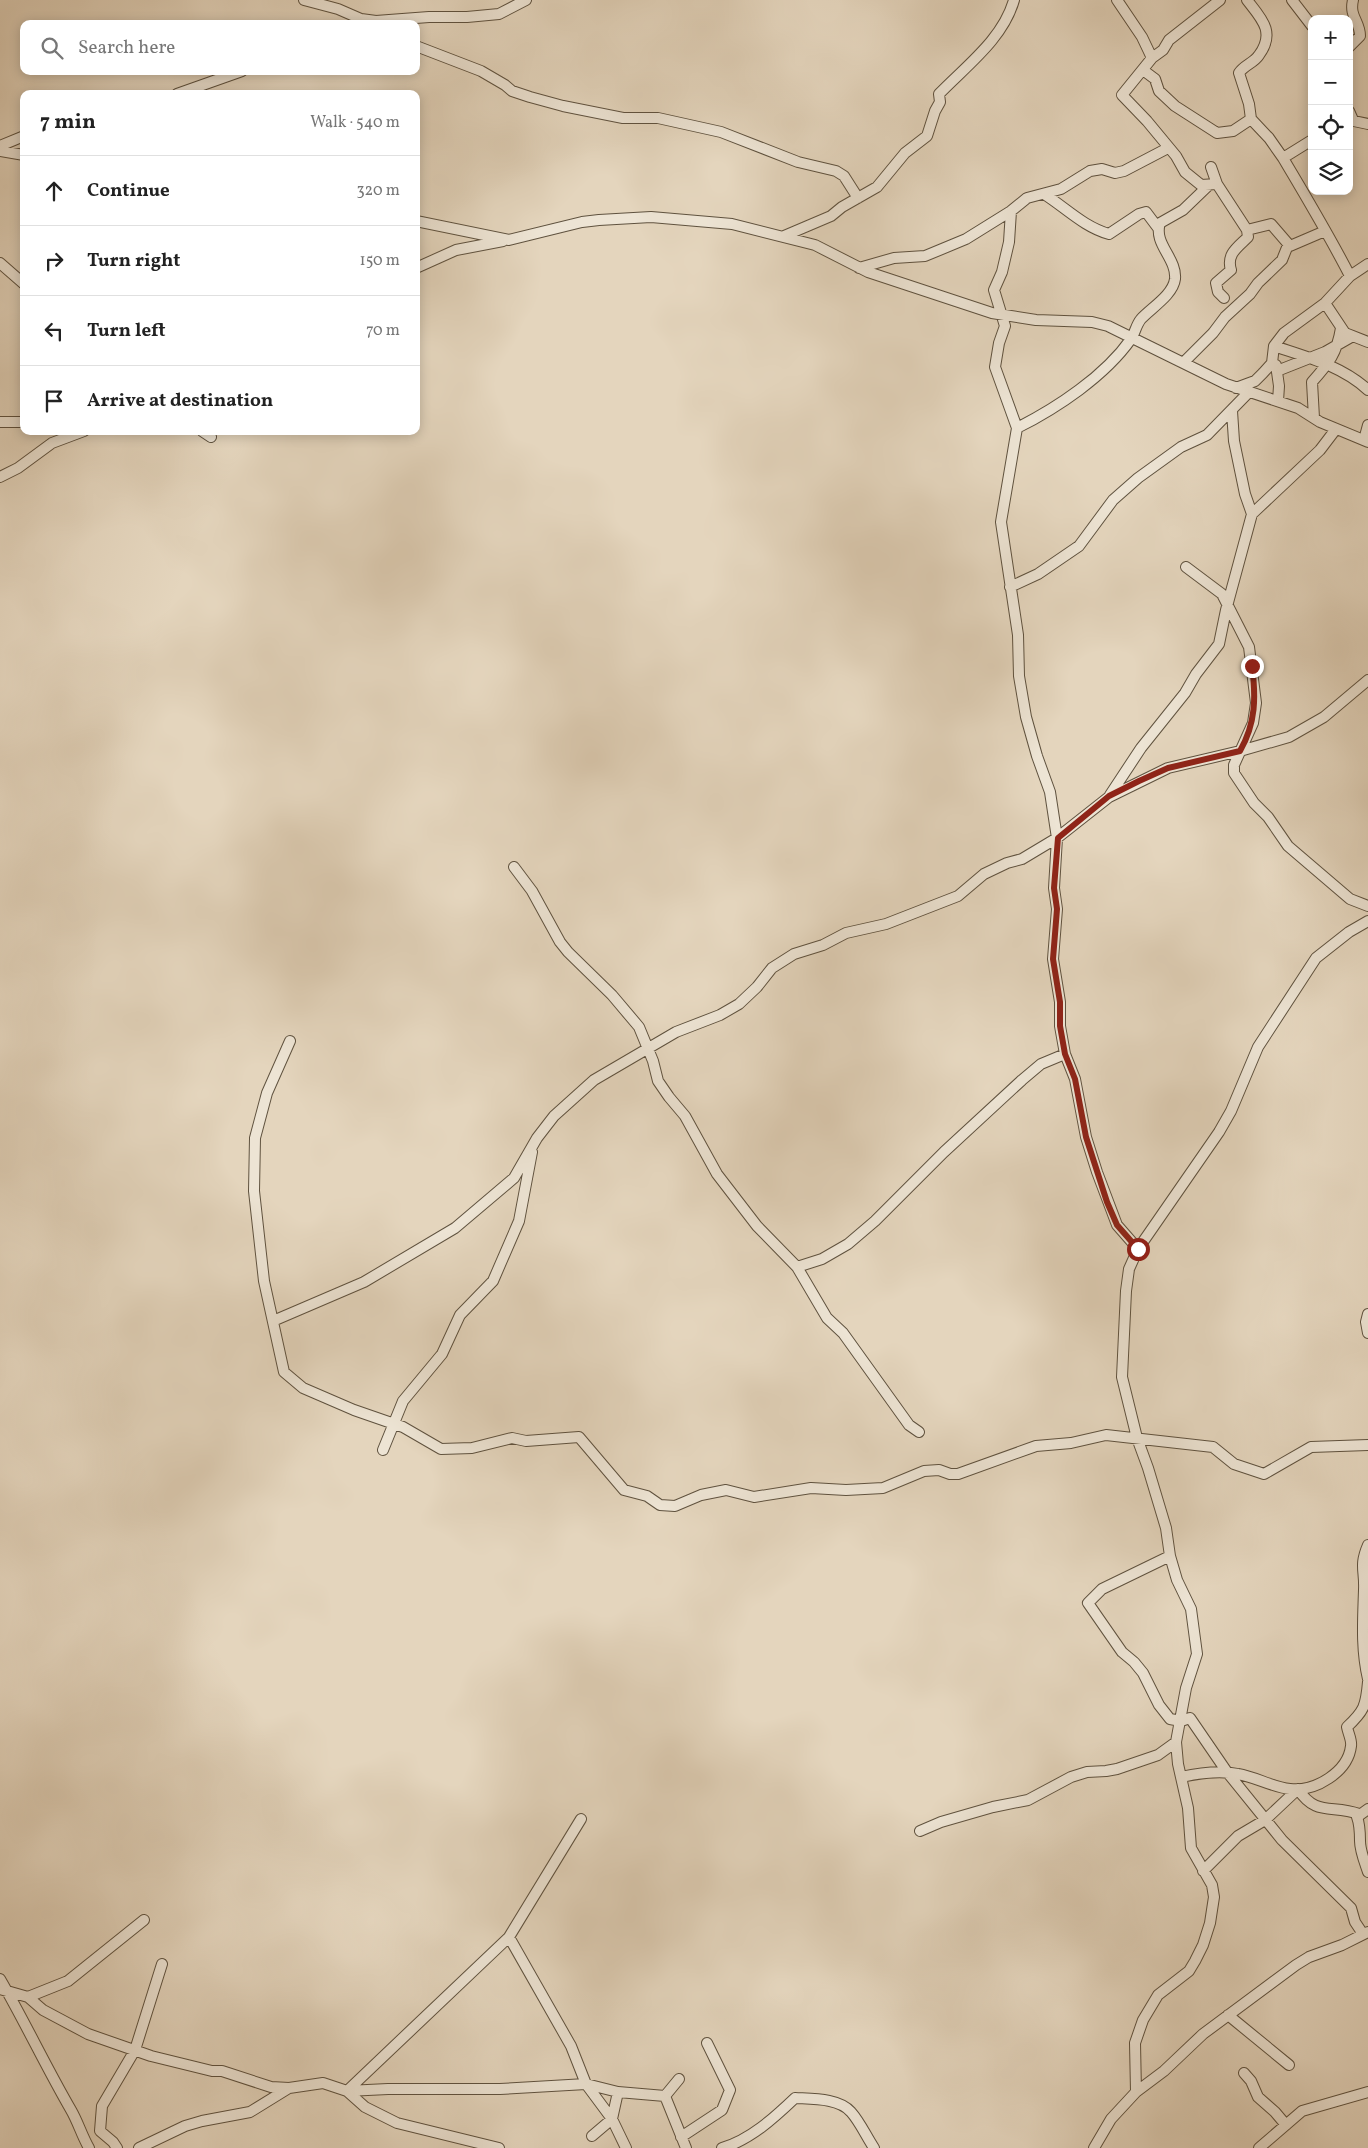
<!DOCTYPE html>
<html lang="en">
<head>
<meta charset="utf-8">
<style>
  :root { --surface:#fff; --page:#f2f2f2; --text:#222; --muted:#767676; --line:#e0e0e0 }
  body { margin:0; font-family:Vollkorn,serif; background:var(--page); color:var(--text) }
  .controls { position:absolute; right:15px; top:15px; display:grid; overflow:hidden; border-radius:10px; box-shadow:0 2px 12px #0003 }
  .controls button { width:45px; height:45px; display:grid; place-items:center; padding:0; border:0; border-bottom:1px solid var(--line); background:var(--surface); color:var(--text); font:25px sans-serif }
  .stop { position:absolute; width:15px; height:15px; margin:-11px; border:4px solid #8f2418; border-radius:50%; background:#fff }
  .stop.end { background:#8f2418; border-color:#fff; box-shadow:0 1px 5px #0008 }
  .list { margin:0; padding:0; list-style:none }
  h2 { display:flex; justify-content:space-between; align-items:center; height:65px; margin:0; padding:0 20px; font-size:21px }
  h2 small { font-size:16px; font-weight:400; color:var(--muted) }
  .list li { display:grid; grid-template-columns:32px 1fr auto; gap:15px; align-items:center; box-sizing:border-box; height:70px; padding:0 20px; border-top:1px solid var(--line) }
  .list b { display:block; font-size:19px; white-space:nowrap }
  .list em { font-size:16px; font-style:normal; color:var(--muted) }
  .icon { flex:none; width:28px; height:28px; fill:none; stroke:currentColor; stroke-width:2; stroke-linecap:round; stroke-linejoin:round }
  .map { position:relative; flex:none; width:1368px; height:2148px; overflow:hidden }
  .search { position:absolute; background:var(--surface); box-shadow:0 2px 12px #0003; left:20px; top:20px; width:400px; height:55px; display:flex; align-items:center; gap:12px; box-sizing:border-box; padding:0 18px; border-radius:10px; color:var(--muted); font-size:19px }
  .panel { position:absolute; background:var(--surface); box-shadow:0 2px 12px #0003; left:20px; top:90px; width:400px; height:345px; border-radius:10px }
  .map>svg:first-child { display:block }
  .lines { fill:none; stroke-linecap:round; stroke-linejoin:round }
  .street-casing { stroke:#5f523f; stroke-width:12 }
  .street { stroke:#ede4d4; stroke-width:10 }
  .route { stroke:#8f2418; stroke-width:6 }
</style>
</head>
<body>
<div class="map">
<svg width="1368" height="2148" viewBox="0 0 1368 2148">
  <rect width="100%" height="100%" fill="#e4d5bd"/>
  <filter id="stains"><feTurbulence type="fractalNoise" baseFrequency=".004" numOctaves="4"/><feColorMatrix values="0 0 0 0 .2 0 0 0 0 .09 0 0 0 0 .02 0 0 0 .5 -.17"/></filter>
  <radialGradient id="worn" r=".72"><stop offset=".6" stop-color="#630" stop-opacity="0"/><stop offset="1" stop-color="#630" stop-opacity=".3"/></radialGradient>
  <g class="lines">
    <defs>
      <path id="street" d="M304,0L338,9L361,19L376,21L429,17H467L499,14L526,0
        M1117,0L1142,37L1152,58
        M1247,0C1261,18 1276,32 1259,55C1254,63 1244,65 1239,73L1249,104L1251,119L1269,138L1283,158L1312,140
        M1292,0L1312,26
        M416,46L481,71L505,85L512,91L530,97L563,106L623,118H658L721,132L798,162L836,171L844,176L858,198
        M1349,47L1360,36C1360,21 1349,17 1353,0
        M1143,70L1155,79L1159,91L1175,106L1217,133L1233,131L1251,119
        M177,94L242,71
        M1349,111L1353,120
        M1349,120L1368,124
        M0,146L24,136
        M0,151L24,155
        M1283,158C1306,197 1329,235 1350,276
        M1211,167L1217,184L1247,230L1271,224L1290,246L1325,231
        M1217,184L1201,185L1185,172L1176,156L1147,121L1122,95L1152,58L1163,50L1169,40L1220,0
        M1044,194C1066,208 1084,227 1109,234L1139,214L1146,212L1158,228
        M1011,211L1009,242L1002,272L994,290L1005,326L999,343L995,367L1017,428L1001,522L1018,635L1019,676L1026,717L1037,756L1050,792L1057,838L1054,888L1057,909L1053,959L1060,1002V1026L1065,1054L1075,1079L1086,1137L1097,1172L1117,1225L1138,1249
        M416,221L509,240L582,222L599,220L651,217L732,224L815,245L868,272L992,313L1036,320L1092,322L1108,326L1226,384L1298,408L1320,422L1368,442
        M784,236L831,216L842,207L877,187L905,153L927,136L935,111L940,102L939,94C966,66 1003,39 1014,0
        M0,263L24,284
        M416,268L456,250L503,241
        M859,268L894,258L925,256L966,239L1011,211L1027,198L1061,189L1090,171L1102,169L1115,173L1124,171L1168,148
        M1224,298L1218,292L1216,283L1231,270C1226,254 1238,247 1248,237L1247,230
        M1325,303L1345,333L1368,342
        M1274,346C1307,357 1342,366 1368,390
        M1183,363L1213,333L1225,317L1250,294L1258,283L1282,260L1288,245
        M1276,365L1279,386L1278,401
        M1277,371L1325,352L1353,336
        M1236,388L1255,381L1263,373L1272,363L1274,346L1284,333L1325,303L1350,276L1368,264
        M1314,418L1312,382C1329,363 1337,353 1341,328
        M0,422H24
        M1017,428C1057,408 1105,376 1131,339C1135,333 1136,325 1141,319C1151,308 1173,295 1175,279C1177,258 1153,244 1160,223L1183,210L1209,185
        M202,431L211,437
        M1364,440L1368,425
        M0,477L18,468L52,443L84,431
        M1252,514L1320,450L1336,429
        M1186,567L1222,594L1249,647L1256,703L1253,723L1234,765V773L1254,803L1268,817L1288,846L1350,899L1368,906
        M1010,587L1038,574L1079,546L1113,500L1138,478L1181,447L1207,435L1249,392
        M1110,795L1141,748L1185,693L1196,674L1219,644L1226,610L1252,514L1245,494L1234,441L1232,411
        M514,867L532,891L560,942L568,952L612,995L639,1027L653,1061L658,1081L669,1097L685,1116L717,1174L757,1226L797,1267L827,1318L843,1333L909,1425L919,1432
        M290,1041L267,1093L255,1138L254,1191L264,1281L284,1372L303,1388L354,1410L403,1427L441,1449L472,1448L512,1438L526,1441L579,1437L624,1490L647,1496L660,1505L675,1506L701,1495L726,1490L754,1497L811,1488L846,1490L883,1488L924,1471L939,1470L950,1474H958L1036,1446L1071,1443L1106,1435L1213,1447L1234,1464L1264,1474L1311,1447L1368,1445
        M797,1267L822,1259L848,1244L875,1221L944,1152L1022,1080L1041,1064L1065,1054
        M1368,1314L1366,1322L1368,1333
        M273,1321L364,1282L455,1228L514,1178L537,1138L554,1116L594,1080L676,1032L720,1015L739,1004L757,987L772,968L794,954L823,945L846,933L886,924L958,896L984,874L1007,863L1022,859L1057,838L1109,797L1168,768L1240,751L1289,737L1324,717L1368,680
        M383,1450L403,1401L442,1354L460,1315L493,1281L519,1221L532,1152
        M1368,1545C1359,1566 1365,1570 1364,1590C1363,1621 1361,1649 1368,1679
        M1170,1556L1102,1589L1088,1603L1122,1652L1134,1662L1143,1673L1159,1705L1170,1719L1181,1721L1190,1718L1227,1772L1282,1840L1351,1908L1355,1922L1363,1934
        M1181,1777C1199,1773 1220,1770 1238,1774C1256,1777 1272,1787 1290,1789C1315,1792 1348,1772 1351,1746C1352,1740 1348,1733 1347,1727C1364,1711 1366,1706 1368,1682
        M1368,1809L1357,1817C1360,1825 1360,1833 1360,1841C1360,1851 1365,1863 1368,1872
        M920,1831L941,1822L993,1807L1028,1800L1071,1777L1087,1772L1106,1771L1117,1769L1158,1755L1176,1742
        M1203,1871L1238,1836L1265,1820L1298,1789C1316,1817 1332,1804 1359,1814
        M509,1937L571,2046L586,2084L612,2119L626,2148
        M0,1979C25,2022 46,2067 71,2110C78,2122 82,2136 89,2148
        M0,1989L28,1997L43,2010L88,2034L151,2056L212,2071H222L271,2087L289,2088L323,2083L347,2091L365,2107L397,2123L499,2148
        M28,1997L68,1981L144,1920
        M1228,2015L1289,2065
        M1244,2073L1251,2081L1258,2097L1275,2112L1286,2125
        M679,2079L665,2096L686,2148
        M347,2091L509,1937L581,1819
        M347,2091L388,2089H500L586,2084L618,2092
        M1136,2092L1135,2043L1143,2020L1158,1995L1189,1971L1195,1961L1203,1945L1210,1923L1214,1897L1212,1885L1191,1848L1188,1808L1178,1764L1176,1742L1186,1688L1197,1654L1191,1609L1177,1580L1170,1556L1166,1528L1148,1468L1137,1438L1122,1377L1126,1291L1129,1269L1138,1249L1219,1132L1231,1111L1258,1047L1316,958L1349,932L1368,921
        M592,2136L612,2119L618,2092L665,2096
        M681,2137L722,2110L730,2090L707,2043
        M117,2148L113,2142L100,2131L102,2106L135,2050L162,1964
        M139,2148L185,2126L202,2121L250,2112L289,2088
        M722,2148C750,2140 774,2118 795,2098C812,2099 839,2098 851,2112C860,2122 866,2136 874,2148
        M1094,2148L1111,2119L1136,2092L1164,2071L1203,2034L1296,1965L1309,1957L1342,1945L1368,1932
        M1259,2148L1302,2111L1368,2092"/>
    </defs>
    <use href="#street" class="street-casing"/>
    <use href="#street" class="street"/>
  </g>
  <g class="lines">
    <path class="route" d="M1138,1249L1117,1225L1107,1202L1086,1137L1075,1079L1065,1054L1060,1026V1002L1053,959L1057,909L1054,888L1058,838L1109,796L1139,781L1168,768L1240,751C1256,723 1256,697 1252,666"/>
  </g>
  <rect width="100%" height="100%" filter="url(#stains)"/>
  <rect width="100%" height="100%" fill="url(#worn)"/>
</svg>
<div class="controls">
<button>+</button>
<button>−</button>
<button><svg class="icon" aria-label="locate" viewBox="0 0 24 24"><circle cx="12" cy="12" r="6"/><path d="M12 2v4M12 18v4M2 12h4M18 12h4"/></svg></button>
<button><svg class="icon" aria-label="layers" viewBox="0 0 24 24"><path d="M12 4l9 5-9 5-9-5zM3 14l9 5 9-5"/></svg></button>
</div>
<div class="stop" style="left:1138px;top:1249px"></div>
<div class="stop end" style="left:1252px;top:666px"></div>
<div class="search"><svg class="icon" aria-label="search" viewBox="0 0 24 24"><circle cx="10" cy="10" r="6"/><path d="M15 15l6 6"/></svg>Search here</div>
<section class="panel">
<h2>7 min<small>Walk · 540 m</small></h2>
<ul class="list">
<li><svg class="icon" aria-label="ahead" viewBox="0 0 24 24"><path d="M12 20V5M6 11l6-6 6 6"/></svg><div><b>Continue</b></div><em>320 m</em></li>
<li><svg class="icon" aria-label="right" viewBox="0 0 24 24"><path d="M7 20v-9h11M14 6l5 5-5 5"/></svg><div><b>Turn right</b></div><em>150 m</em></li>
<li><svg class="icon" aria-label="left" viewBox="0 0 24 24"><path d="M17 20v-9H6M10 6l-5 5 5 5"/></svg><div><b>Turn left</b></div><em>70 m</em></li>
<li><svg class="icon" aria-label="arrive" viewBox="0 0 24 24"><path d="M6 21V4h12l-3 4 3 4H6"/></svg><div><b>Arrive at destination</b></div></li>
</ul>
</section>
</div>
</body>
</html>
